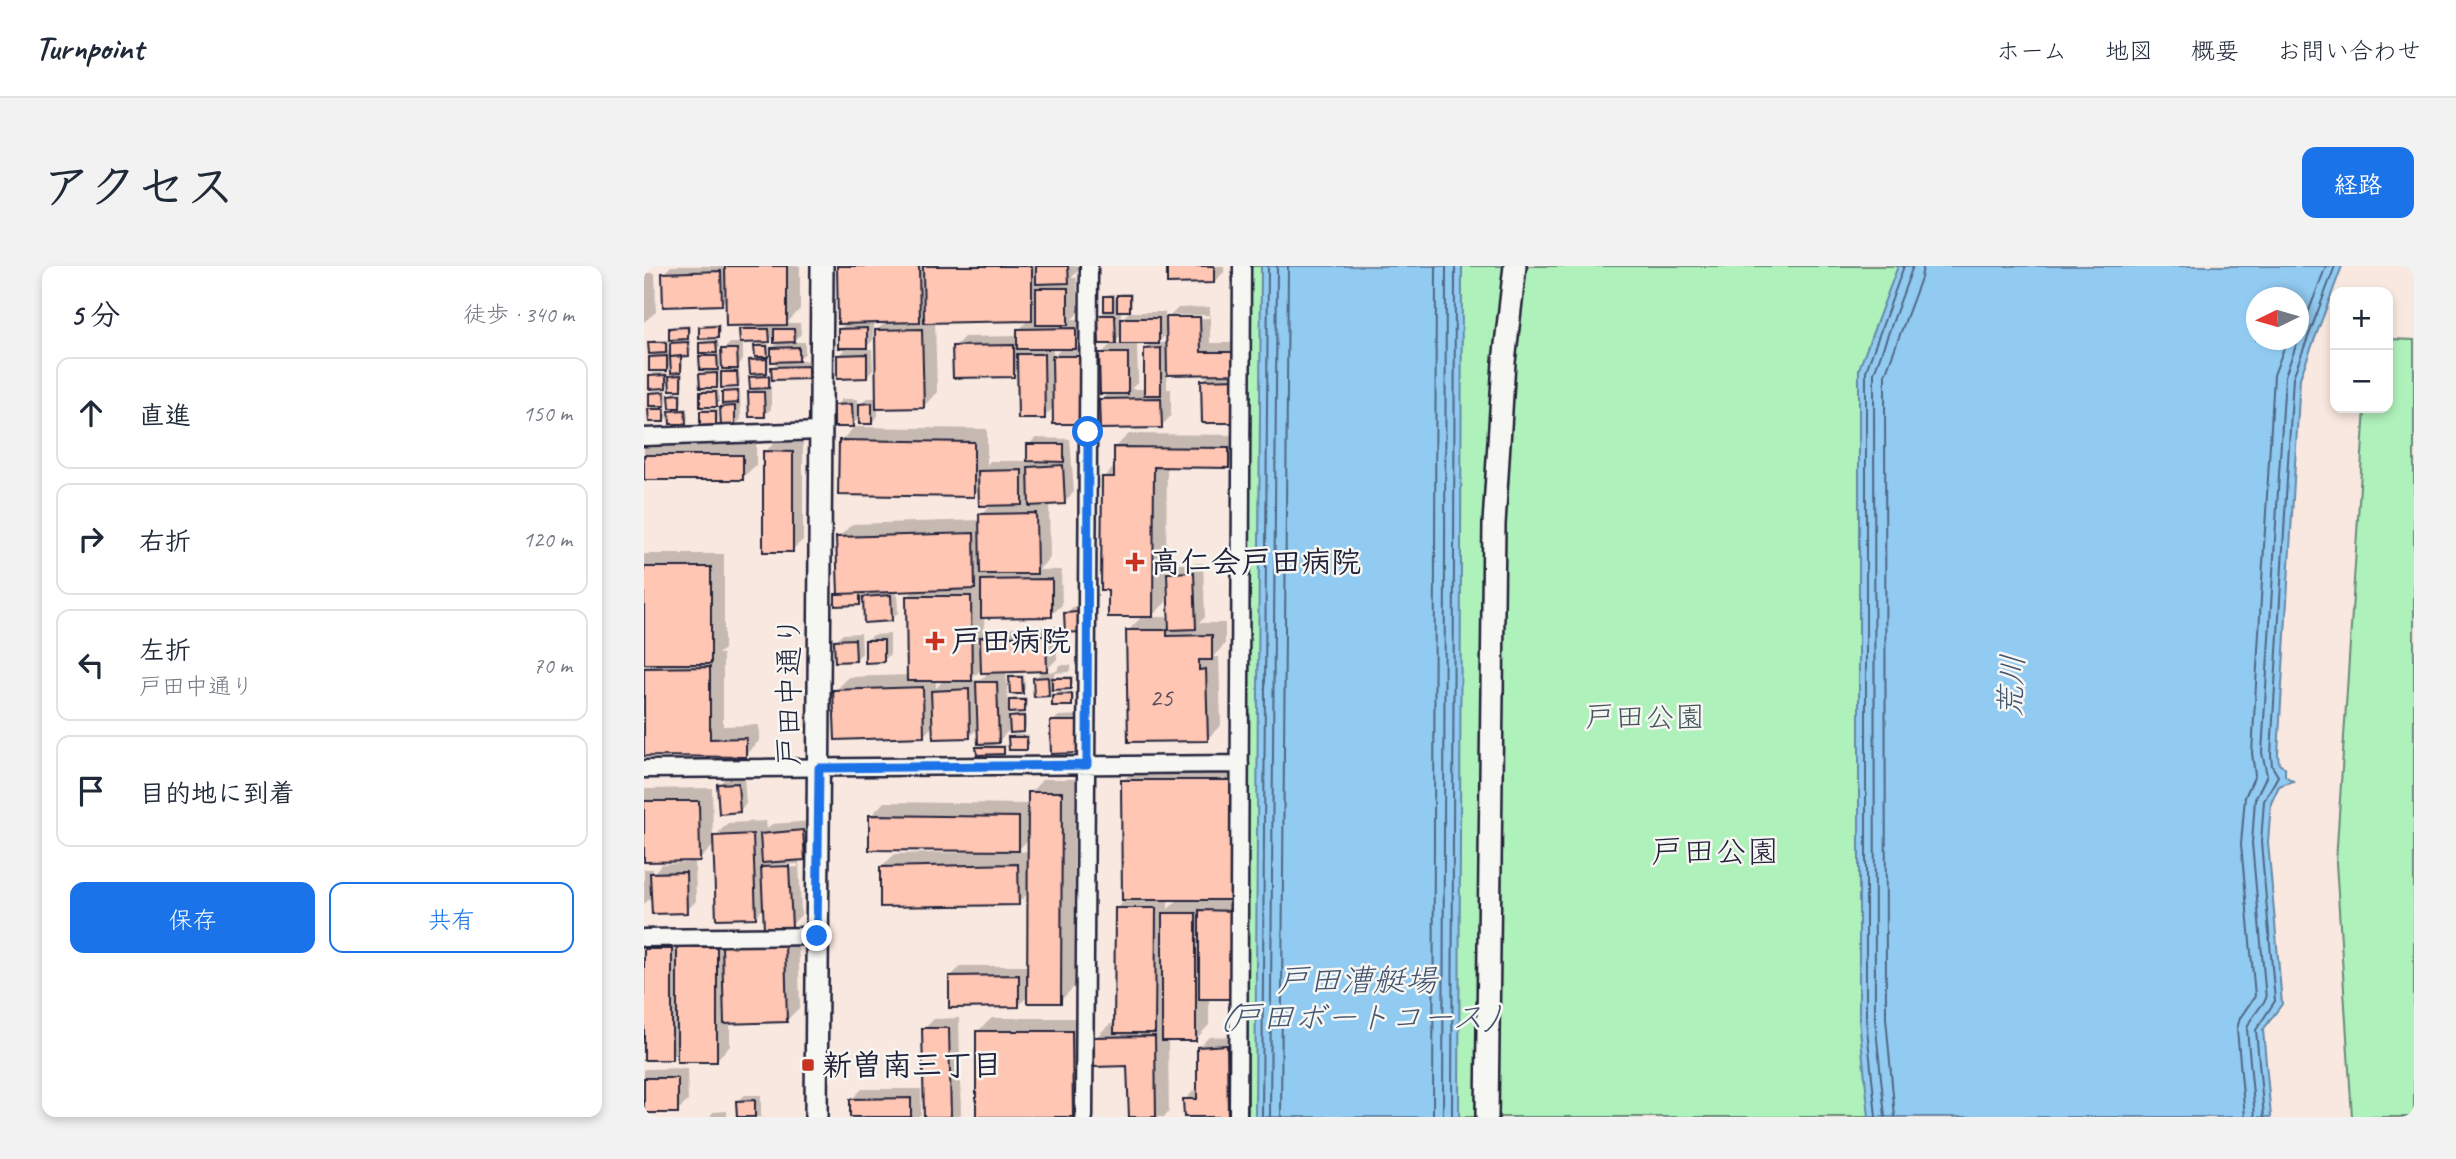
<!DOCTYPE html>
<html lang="ja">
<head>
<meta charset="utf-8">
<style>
  :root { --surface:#fff; --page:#f2f2f3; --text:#1f2937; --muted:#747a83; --line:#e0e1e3; --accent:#1a73e8 }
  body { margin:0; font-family:Caveat,"Klee One",sans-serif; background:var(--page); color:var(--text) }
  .controls { position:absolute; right:21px; top:21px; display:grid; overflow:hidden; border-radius:14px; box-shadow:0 4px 10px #0003 }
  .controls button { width:63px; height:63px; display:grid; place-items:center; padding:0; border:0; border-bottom:2px solid var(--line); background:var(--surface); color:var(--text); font:35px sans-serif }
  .compass { position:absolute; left:1602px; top:21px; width:63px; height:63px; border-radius:50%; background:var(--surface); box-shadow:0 4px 10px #0003; rotate:265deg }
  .stop { position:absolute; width:21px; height:21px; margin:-16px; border:5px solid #1a73e8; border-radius:50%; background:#fff }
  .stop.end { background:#1a73e8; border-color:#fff; box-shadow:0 2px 7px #0008 }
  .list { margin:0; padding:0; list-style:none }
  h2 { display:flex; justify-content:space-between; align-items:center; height:91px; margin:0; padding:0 28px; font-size:30px }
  h2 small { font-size:23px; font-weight:400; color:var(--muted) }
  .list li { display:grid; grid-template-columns:46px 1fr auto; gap:21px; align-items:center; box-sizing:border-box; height:112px; margin:0 14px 14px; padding:0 14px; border:2px solid var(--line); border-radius:14px }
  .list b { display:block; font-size:26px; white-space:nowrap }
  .list p { margin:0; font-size:23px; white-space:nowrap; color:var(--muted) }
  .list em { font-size:23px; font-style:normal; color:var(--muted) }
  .actions { display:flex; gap:14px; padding:21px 28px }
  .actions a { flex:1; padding:16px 0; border:2px solid var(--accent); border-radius:14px; text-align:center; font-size:24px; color:var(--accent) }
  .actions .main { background:var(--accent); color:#fff }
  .icon { flex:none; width:38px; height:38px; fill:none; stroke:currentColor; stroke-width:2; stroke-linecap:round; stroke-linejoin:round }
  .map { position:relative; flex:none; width:1770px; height:851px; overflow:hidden; border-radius:14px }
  header { display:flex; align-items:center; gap:42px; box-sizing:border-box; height:98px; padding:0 35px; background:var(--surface); border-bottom:2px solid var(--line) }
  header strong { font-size:33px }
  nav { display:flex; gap:38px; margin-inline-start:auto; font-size:24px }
  .intro { display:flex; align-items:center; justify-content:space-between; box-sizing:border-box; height:168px; padding:0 42px }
  h1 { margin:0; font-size:49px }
  .button { padding:18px 32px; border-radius:14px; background:var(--accent); color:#fff; font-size:24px; font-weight:700 }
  main { display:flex; gap:42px; padding:0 42px }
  aside { flex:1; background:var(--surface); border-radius:14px; box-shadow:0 4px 10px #0003 }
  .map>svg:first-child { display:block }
  .green { fill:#aff1ba; stroke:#688a7a; stroke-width:2 }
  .water { fill:#92cbf1; stroke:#6587a8; stroke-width:2; fill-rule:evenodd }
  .shadow { fill:#0003; fill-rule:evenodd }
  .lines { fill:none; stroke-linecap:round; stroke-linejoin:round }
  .shore { stroke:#4f6684; stroke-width:2 }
  .building { fill:#fec6b3; stroke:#22223b; stroke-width:2 }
  .street-casing { stroke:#22223b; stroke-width:21 }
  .secondary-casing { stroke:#22223b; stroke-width:26 }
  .street { stroke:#f6f6f2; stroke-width:16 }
  .secondary { stroke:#f6f6f2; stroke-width:21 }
  .route { stroke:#1a73e8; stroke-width:9 }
  .poi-dot { fill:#c8321e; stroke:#f6f6f2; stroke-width:2.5 }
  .labels { text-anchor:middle; stroke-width:5; stroke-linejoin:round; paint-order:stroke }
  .number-label { font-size:26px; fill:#594b59 }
  .poi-label { font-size:30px; font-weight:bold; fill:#22223b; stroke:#f6f6f2; text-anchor:start }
  .street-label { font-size:30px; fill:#22223b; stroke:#f6f6f2 }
  .park-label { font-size:30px; fill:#45565b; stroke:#f6f6f2 }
  .water-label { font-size:32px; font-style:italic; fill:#445572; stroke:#f6f6f2 }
  .neighbourhood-label { font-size:32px; fill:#22223b; stroke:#f6f6f2 }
</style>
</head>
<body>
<header>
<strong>Turnpoint</strong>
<nav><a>ホーム</a><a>地図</a><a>概要</a><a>お問い合わせ</a></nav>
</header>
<div class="intro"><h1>アクセス</h1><a class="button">経路</a></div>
<main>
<aside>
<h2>5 分<small>徒歩 · 340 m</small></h2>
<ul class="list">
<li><svg class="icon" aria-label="ahead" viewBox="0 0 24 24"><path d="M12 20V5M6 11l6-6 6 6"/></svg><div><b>直進</b></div><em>150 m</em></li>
<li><svg class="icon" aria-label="right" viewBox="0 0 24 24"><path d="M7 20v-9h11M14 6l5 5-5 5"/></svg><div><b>右折</b></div><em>120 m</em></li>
<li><svg class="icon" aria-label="left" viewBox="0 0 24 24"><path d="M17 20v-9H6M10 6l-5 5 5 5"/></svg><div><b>左折</b><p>戸田中通り</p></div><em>70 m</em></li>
<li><svg class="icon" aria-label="arrive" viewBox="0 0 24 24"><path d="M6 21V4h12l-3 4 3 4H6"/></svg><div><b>目的地に到着</b></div></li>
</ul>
<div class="actions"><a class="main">保存</a><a>共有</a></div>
</aside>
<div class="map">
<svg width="1770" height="851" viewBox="0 0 1770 851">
  <rect width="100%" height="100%" fill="#f8e8df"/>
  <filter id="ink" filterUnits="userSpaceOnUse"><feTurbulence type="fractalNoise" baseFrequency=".0143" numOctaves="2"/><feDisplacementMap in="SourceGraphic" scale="14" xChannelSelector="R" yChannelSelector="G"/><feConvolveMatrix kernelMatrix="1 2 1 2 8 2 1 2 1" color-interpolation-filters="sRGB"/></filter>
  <g filter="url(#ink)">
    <path class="green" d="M603,0H1478L1420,851H604Z
      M1744,73L1770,74V851H1708L1692,596L1721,142H1744Z"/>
    <path class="water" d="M617,0H818L815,851H611Z
      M1254,0H1698L1656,112L1634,488L1635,498L1641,502V510L1649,515L1635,520L1627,537L1624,576L1638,738L1619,764L1627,851H1225L1215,754V103ZM1612,32H1654V74H1612Z"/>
    <path class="shadow" d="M27,0H156V43L143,57H156L157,68L149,76H161V87L153,95L170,94V105L163,111L127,112V143L120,149L106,127L112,121L107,112L113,106L107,95L112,92V81L118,75H99V94L90,104H95L96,117L93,119L79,107L85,101L79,84L86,77H98L97,64L104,58L84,31L77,38L20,7ZM132,68L136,75L128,83L137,94L129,101V108L119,109L125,102V91L120,92L125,87V78H122Z
      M195,0H434V5L427,12H433L434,47L428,53H441V71L432,80H446V146L410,141L400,151L375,103L369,109L310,81L320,71L375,70V64L385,53L291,55L293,126L280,140L234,141V150L228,156L217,150L208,159L192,140L198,133H214V141L223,132H234L232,65L243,55H229V74L220,83H228L229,104L223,111L194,90L204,80L195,64L204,56ZM409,81H419L409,91Z
      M525,0H580V6L570,16Z
      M0,7H11L12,46L0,56Z
      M477,27H488V40L485,43H477V54L485,46H521V55L534,42L566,41V77H597L598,96L589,104H603L604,145L559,114L567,106L523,107V123H527V150L517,160L457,134L464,127L457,88L469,76L456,50L462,44V31L465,28H471V33ZM531,49H565V52L531,53ZM524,66V77H514ZM479,68V78H469ZM493,76H509L501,83L502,123H487L494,116Z
      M76,58V68L73,71L57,62L60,59Z
      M46,59V69L40,75L46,74L47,86L39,89V102L33,108L39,107V120L36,122L27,115L21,121L7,110L10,107H24V113L33,105L28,98L22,103L7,91L13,86L6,77L9,74H24V85H28L27,78L33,72L26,62L29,60Z
      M74,74L75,82L69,88H75L76,99L70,105H75V117L72,120L57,109L63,102L57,91L63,85L57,77L60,75Z
      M96,123L97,153L91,159L78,141L83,136L80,126L82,124Z
      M23,124V135L17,141H22L23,151L20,154L6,144L12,138L6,128L9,125Z
      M60,124H75V136L72,139L57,127Z
      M30,126H38V137L33,143L43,142L44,154L41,156L27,146L32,140L27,129Z
      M61,143H74V155L72,158L58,146Z
      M210,161L343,163V199L346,195H385V179L391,172L426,173L430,226L420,236L405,237L406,292L394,304H417L418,339L407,349L340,350L341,369L348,362L412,360L413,393L400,406L413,405L415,399H427V403L424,406L410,407V413L413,410H429V418L426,421L410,422L404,428L391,412L401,403L362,404L364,438L369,432H383V442L380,444L364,445V454L370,449L382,448V462L379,464L367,462L351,479H362L359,486L334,482L340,476L335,461L326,470L290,459L280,469L191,425L205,411L265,409L264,331L271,323L253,324L254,347L247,353L220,332L215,337L193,329L196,326L194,272L208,258L337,254V249L348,238L336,221L329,229L197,175ZM339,402L346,405L337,414H326ZM292,413H301L292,422Z
      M485,168L598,169V186L584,200L523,199L522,310L535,298L559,297L561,351L555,357H581V378L569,391H575L577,459L563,473L484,365L499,349L459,212L471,200V181ZM522,320H526V351H507L522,336Z
      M0,176L112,177V199L98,212H0Z
      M131,176H159V274L148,284L121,186Z
      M0,288H80V383L74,388H79V460L115,459V475L101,489H0Z
      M440,340L441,358L434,365L422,347L429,341Z
      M217,367L218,387L211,394L192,374L199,368Z
      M246,368V388L240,394L222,375L229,369Z
      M369,409H380L381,423L378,426L367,412Z
      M412,426H430V435L428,438L410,429Z
      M440,449L441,479L408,456L415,450Z
      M369,469H385V479L382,482L366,472Z
      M493,501H599V619L586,632H605L604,718L591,732L565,731V759L552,773H524L525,846L520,851H487L485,798L452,771L466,758H472L473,642L482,633L479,515ZM524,633H535L524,643Z
      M100,511L102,538L95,545L75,519L81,512Z
      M399,513H431L430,721L416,735L385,729L375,739L307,710L317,700H385V626L374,637L237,601L251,588L332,586V583L227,550L240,536L386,538V527ZM386,572V585L372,586Z
      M68,522L69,572L84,557L122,555L123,563L128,558L169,555L171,582L161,592L155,593L157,649L147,659L121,641L112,650L71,578L55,594H51L52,635L42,645L9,630L0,638V603H9V607L18,598L44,597V594H0V523ZM154,598V601L127,603V599Z
      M154,665L156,741L142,755L86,756V780L72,794L35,784L27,792H0V670Z
      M315,752L317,848L314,851H282L280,763L290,753Z
      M348,752H441L442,840L430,851H334V765Z
      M593,770L590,851H542L541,834L551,823H554L555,781L565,771Z
      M43,802L44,835L33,845H0V803Z
      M218,823H277V848L274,851H208V833Z
      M101,829H117V851H95L94,835Z
      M83,845V851H66L69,846Z"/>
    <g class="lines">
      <path class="shore" d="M1654,73L1682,0
        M618,851L624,0
        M626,851L633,0
        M637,851L644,0
        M789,851L792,0
        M799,851L802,0
        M808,851L811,0
        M1232,851L1222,753V105L1260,0
        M1241,851L1231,753L1230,107L1269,0
        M1251,851L1242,752L1241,109L1277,12L1279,0
        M1601,851L1593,763L1596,752L1611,730L1597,578L1601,531L1611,509L1608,487L1630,109L1643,74
        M1611,851L1603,763L1606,755L1622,733L1608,577L1611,533L1623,509L1618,487L1641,110L1654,74
        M1620,851L1612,764L1631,735L1617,576L1620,535L1634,510L1628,500L1627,488L1649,111L1691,0"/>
    </g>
    <path class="building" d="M81,0H143V59L82,60Z
      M193,0H275L276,56L194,58Z
      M279,0H388V55L280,57Z
      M392,0H424L425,17L392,18Z
      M523,0H570V17L523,18Z
      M77,5L78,39L19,41L18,7Z
      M392,22H424V59H392Z
      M473,29H486V45H473Z
      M460,30H469V45H460Z
      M454,49H471L472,78H455Z
      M522,51H556L557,86H588V108L523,109Z
      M477,52H515V78H477Z
      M74,60V72L55,73V61Z
      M44,61V73L25,74V62Z
      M223,62V82H194V63Z
      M432,62V83H373V63Z
      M95,63H125L126,76L96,77Z
      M130,63H150L151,76L130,77Z
      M278,63L280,142L232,143L231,64Z
      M4,76H22V87L5,88Z
      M44,76L45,90L26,91V77Z
      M72,76L73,87H55V77Z
      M370,79V111L309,112L308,80Z
      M110,80H123L124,91H111Z
      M155,81V95L127,96V82Z
      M517,82V129H500V83Z
      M77,83H93L94,103H78Z
      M455,87H484V128H456Z
      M223,88V112L193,113V89Z
      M373,88H400L401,153H374Z
      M23,90V105H5V91Z
      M37,90V106L27,107L26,91Z
      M55,90H73L74,104H56Z
      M408,90H436L437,158H409Z
      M123,93V107L106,108L105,94Z
      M164,100V113L128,114L127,101Z
      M77,106H93L94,121L77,122Z
      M73,107V122H56L55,108Z
      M22,109V122L5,123V110Z
      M37,109V124H26L25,110Z
      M125,110V122L106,123L105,111Z
      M594,113V157H558L557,114Z
      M94,125V137L78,138V126Z
      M20,126L21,140H5V127Z
      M56,126H72L73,141H56Z
      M104,126H120L121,151H105Z
      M36,128V142H26L25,129Z
      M517,132L518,162L456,163L455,133Z
      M228,137V158H215V138Z
      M208,138L209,161H190V139Z
      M91,140V161H77L76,141Z
      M4,143H20V156H5Z
      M41,144L42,158H26L25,145Z
      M56,145H72V159L56,160Z
      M195,174L330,176V231L194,229Z
      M383,178H420V196L383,195Z
      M470,181L585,182V202L510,201L509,351H464V324H457L458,211H470Z
      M119,185L149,186V286H119Z
      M0,189H99V214H0Z
      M419,199L421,238L385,240L384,201Z
      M378,204V239L335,240L334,205Z
      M392,247L393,308H336L335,248Z
      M330,267L331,323L194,328L192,271Z
      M0,301H67V398H0Z
      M550,306L552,363L525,364L523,307Z
      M408,313V351L337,352V314Z
      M191,328H216V339L191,340Z
      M247,329L248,355L220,357L219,331Z
      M262,330H327L328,415H263Z
      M434,346L435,366L421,367L420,347Z
      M482,364H523V370L568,369V394H555V404L562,403L564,475L484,476Z
      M402,369L403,405L337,407L336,371Z
      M211,373L212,395L191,396L190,374Z
      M221,374H240V396L221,397Z
      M66,401V473L102,472V491L0,490V402Z
      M365,411H378L379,428H366Z
      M404,411L405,430L390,431L389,412Z
      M408,412H427V423L408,424Z
      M332,416H353L355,477L334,478Z
      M279,421L280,471L191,474L189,424Z
      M325,423L326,472L289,473L287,425Z
      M428,428V440H408V429Z
      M365,434H381V446L365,447Z
      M380,450V466L366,467L365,451Z
      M406,455H434L435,487L407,488Z
      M364,471H383V484H365Z
      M332,481H360V488L333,489Z
      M477,514H586V634H478Z
      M94,517L96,546L75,548L73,518Z
      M384,526H418L417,737H383Z
      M0,535H55L56,595L0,596Z
      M225,549L375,551V585L225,584Z
      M159,564L161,594L118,597L116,568Z
      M109,568L112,652L72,653L69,570Z
      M374,598L375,639L236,641V601Z
      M145,600L148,661L120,662L117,601Z
      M42,606L43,647L8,648L6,607Z
      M471,642H512L511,767H470Z
      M555,644L592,645L591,733H555Z
      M518,647H552V775H518Z
      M141,678L143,756L80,758L78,679Z
      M33,681H73V796H33Z
      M0,683H28V794H0Z
      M375,709V741L305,742V710Z
      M278,762H305L307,851H280Z
      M332,765H428L429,851H332Z
      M511,770L512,851H485L483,800L450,801V771Z
      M583,779L584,851H540L539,833H553V781Z
      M0,812H34V847H0Z
      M267,832V851H206V833Z
      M111,834V851H93L92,835Z"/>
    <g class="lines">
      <defs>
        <path id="street" d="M0,171L177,165
          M0,503L596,498
          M0,672L173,670
          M440,851L445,0
          M594,851L598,0"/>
        <path id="secondary" d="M172,851L178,0
          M843,851L850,258L860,96L871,0"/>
      </defs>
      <use href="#street" class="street-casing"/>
      <use href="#secondary" class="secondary-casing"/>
      <use href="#street" class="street"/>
      <use href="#secondary" class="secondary"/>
    </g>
  </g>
  <g class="lines" filter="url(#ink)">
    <path class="route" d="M173,670L175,502L443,499L444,166"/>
  </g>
  <g class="poi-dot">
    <path d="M487.5 285.5h7v7h7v7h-7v7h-7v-7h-7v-7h7z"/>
    <path d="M287.5 364.5h7v7h7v7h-7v7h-7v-7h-7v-7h7z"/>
    <rect x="157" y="792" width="14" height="14" rx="3.5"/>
  </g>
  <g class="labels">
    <g class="number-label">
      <text x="517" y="440">25</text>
    </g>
    <g class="poi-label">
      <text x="507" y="306">高仁会戸田病院</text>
      <text x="307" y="385">戸田病院</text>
      <text x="178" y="809">新曽南三丁目</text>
    </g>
    <g class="street-label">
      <text transform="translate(145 425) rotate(-90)" y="10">戸田中通り</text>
    </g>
    <g class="park-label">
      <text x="1001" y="461">戸田公園</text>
    </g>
    <g class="water-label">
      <text transform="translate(1367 420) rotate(-87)" y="11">荒川</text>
      <text x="713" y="725">戸田漕艇場<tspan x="713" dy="37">(戸田ボートコース)</tspan></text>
    </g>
    <g class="neighbourhood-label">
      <text x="1071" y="596">戸田公園</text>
    </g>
  </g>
</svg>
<div class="controls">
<button>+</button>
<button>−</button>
</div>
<svg class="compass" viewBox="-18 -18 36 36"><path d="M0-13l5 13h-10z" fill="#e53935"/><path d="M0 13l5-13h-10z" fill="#747a83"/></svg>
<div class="stop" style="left:444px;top:166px"></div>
<div class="stop end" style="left:173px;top:670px"></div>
</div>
</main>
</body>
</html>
